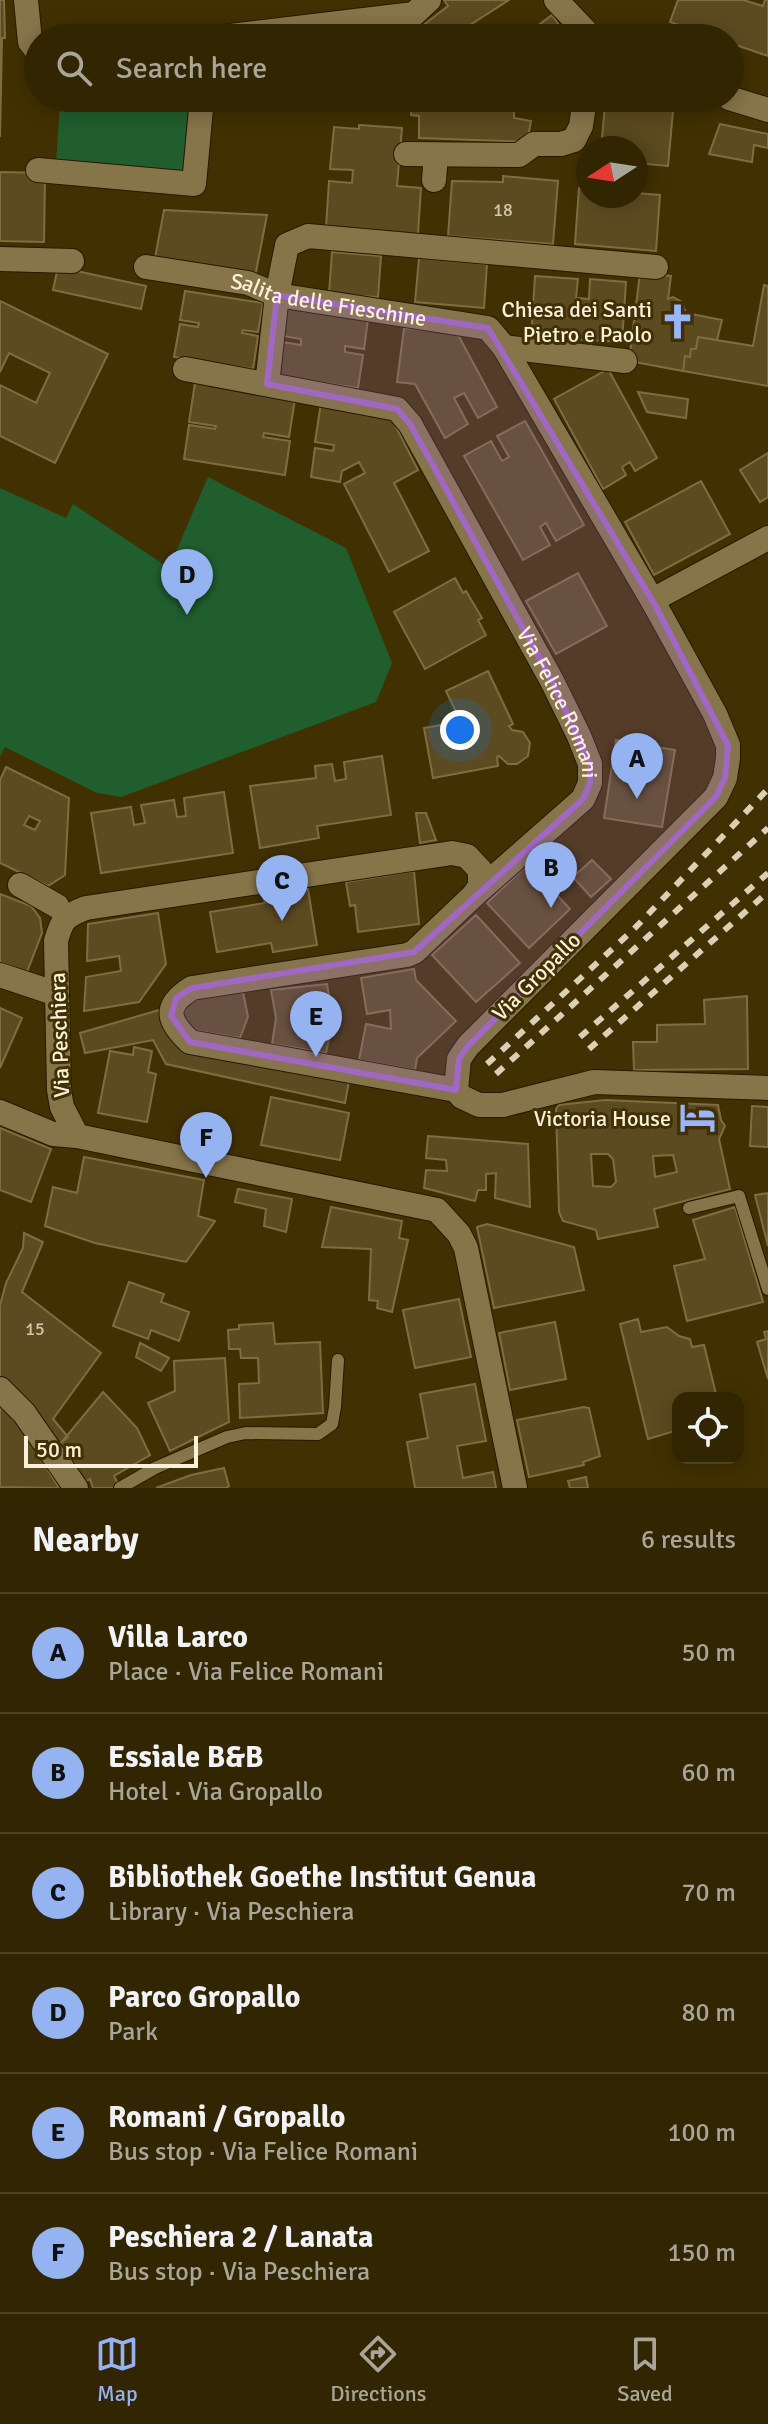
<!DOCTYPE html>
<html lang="en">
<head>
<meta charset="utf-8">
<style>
  :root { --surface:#312502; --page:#3d3111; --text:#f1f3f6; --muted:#a8a599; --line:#4c4224; --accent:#95b2f1 }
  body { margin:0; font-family:Signika,sans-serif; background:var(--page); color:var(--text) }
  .controls { position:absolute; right:24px; bottom:24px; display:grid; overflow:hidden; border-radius:16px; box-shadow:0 4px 20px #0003 }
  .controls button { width:72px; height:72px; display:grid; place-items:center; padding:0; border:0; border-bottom:2px solid var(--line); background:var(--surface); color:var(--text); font:40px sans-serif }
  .compass { position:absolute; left:576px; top:136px; width:72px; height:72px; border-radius:50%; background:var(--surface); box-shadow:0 4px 20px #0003; rotate:258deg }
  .scale { position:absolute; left:24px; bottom:20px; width:174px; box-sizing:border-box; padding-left:8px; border:4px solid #faf1da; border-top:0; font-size:22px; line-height:28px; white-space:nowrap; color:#faf1da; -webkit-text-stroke:6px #413102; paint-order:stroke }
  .you { position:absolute; left:460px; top:730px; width:28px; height:28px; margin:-20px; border:6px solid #fff; border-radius:50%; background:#1a73e8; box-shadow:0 0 0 12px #1a73e833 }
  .badge { display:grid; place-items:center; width:52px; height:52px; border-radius:50%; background:var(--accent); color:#111; font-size:26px; font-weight:700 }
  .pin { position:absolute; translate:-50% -66px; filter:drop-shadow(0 2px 4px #0008) }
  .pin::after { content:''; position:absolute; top:42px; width:28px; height:24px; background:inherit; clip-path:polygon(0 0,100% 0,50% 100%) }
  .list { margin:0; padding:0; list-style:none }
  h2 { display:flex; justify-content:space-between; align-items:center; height:104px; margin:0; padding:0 32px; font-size:34px }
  h2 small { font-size:26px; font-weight:400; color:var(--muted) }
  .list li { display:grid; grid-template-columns:52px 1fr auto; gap:24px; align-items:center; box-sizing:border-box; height:120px; padding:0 32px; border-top:2px solid var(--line) }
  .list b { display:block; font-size:30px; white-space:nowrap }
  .list p { margin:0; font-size:26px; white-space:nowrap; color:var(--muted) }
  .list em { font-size:26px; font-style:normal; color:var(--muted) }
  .icon { flex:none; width:44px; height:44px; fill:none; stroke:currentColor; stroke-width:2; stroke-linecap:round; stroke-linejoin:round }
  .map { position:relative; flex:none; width:768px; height:1488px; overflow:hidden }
  .search { position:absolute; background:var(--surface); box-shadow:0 4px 20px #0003; left:24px; right:24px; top:24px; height:88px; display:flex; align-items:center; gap:20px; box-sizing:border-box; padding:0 28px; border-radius:44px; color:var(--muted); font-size:30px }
  .sheet { height:824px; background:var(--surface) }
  nav { display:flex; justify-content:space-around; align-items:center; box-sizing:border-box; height:112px; border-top:2px solid var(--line); background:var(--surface); font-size:22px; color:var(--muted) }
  nav a { display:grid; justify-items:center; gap:4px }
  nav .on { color:var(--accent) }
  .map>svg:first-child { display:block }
  .green { fill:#215e2e }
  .building { fill:#5c4b20; stroke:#7f6d42; stroke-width:2; fill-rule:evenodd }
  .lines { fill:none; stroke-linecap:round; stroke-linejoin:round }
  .lane-casing { stroke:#251900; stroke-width:14 }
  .street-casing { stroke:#251900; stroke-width:26 }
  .lane { stroke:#87754a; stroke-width:12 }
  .street { stroke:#87754a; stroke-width:24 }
  .rail { stroke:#dad0b4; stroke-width:6; stroke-dasharray:10 10; stroke-linecap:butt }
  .marked { fill:#a167c7; fill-opacity:0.2; stroke:#a167c7; stroke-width:6; stroke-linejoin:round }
  .labels { text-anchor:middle; stroke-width:6; stroke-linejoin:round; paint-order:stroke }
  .number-label { font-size:18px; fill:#d2c8ac }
  .street-label { font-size:22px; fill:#faf1da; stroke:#413102 }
  .poi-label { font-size:22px; fill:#faf1da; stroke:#413102; text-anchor:end }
</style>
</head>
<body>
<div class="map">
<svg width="768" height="1488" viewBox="0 0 768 1488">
  <rect width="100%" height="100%" fill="#413102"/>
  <path class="green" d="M60,103L192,108L185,176L56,164Z
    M208,477L346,548L392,663L376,702L121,797L97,793L5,747L0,756V488L66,518L73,504L169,568Z"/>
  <path class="building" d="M0,0H4L5,38H2L0,137Z
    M444,0H509L453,36L455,38H416L413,33L448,6Z
    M678,0H743L763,6L765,0H768V56L730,43V38H716L670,22Z
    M552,15L568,38H521Z
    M412,98H514V118L531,121L527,142L419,138V116L411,115Z
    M605,105L673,111L668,166L636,163V148H601Z
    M720,124L768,134V148L754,145L752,162L709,154Z
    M359,125L402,128L397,186L421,188L418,234L326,227L329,181L352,183L353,170L330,169L334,127L359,129Z
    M0,172L45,173L44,242L0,241Z
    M503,176L558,181L553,244L448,236L452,181L503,182Z
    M579,188L588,189V196H636V193L660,195L656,251L575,244Z
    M164,210L267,215L255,277L155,258Z
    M332,252L381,256L378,297L329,294Z
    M419,258L487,264L484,308L415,302Z
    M58,267L146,286L141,309L53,290Z
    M640,273L671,276L668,299L673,297L682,302L686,313L722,320L717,340L698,337L696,349H691L690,357L685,356L683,371L629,361Z
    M535,276L578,279L576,298L589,299L590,279L626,282L622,342L531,337Z
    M764,285L768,286V386L683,371L685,356L690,357L691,349H696L698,337L753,346Z
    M185,291L263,303L258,332L243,330L242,333L258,336L253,369L174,357L180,324L198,327L199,323L180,320Z
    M0,301L108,354L55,463L0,436V385L36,403L50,373L9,353L0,372Z
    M287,306L368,319L364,349L345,346V352L363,355L358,388L277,376L282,342L301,345V339L283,336Z
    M404,328L457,333L497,407L478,418L464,393L454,398L468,424L445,438L415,384L397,382Z
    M608,369L657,458L635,471L630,462L622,467L626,475L603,489L554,399Z
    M195,383L295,399L289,437L264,433L263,437L290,441L285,475L184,459L189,425L215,429L216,426L189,422Z
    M638,392L688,399L686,418L647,412Z
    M321,403L377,411L393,421L418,470L394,483L429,551L389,572L344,484L365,473L359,462L342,471L340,482L311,477L315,448L333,451L334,445L315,442Z
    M525,421L584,525L556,541L546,523L540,527L550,545L523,560L464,456L491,441L502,461L509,457L497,436Z
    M768,453V497L760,502L740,470Z
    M701,481L730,534L654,575L625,522Z
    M578,573L607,626L556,654L526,601Z
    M455,578L463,593L466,591L482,618L478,620L486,635L425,669L394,612Z
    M488,671L513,724L509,726L512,730L523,732L530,743L528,756L517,764H508L499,756L497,757L498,766L433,778L424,728L452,723L457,714L446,691Z
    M616,740L675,750L662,827L604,818Z
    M382,756L391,815L317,826L319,838L260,848L250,786L316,778L315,766L332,764L335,781L346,779L344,762Z
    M6,767L69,798L65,875L48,886L0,863V780ZM29,816L40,821L35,830L24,825Z
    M224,792L233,853L101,873L91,813L131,807L134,825L145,823L141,805L174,800L177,817L186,816L184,798Z
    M416,813H426L436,840L420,843Z
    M592,860L611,879L591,897L573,877Z
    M528,864L570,909L529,948L487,903Z
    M414,871L419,924L358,932L355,905L350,906L346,882Z
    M308,889L317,945L273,952L271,943L217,952L210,912L265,903L263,896Z
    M0,894L31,906L40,918L42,933L27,972L0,962Z
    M158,913L166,964L139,1002L84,1011L86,977L121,971L119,956L87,961L88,924Z
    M476,915L520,963L476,1002L432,955Z
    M414,969L416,980L456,1021L417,1058L415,1070L359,1060L366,1024L391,1029L390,1010L367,1014L361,978Z
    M327,984L333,1020L326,1053L272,1044L276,1018L271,990Z
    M243,992L248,1017L240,1038L193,1030L185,1024L183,1014L188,1003L196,999Z
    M747,996L748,1069L634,1070L633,1042H657V1025L705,1024L704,1000Z
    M0,1008L22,1018L0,1068Z
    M159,1010L164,1029L349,1081L345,1103L166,1064L153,1040L85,1053L80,1033Z
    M134,1047L152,1051L148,1072L156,1074L147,1122L98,1113L110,1051L133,1055Z
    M271,1097L349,1113L340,1160L261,1145Z
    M605,1100L718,1105L721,1120L725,1126L719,1139L730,1189L654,1209L658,1227L598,1239L596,1230L563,1221L559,1212L556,1109L559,1105ZM591,1154H608L613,1159L616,1182L611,1187L593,1186ZM673,1155L677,1172L655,1177L653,1156Z
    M752,1106L768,1107V1147L750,1146Z
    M0,1128L51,1149L31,1202L0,1190Z
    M428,1136L528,1144L530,1207L495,1198L496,1173L486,1174V1190H478L475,1201L424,1188L426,1170L447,1171L446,1160L426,1158Z
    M84,1157L204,1180L198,1216L215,1221L186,1262L95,1243L45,1226L53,1187L77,1193Z
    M238,1189L292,1199L286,1232L264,1226L266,1209L235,1202Z
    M768,1193V1246L755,1195Z
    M331,1207L402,1221L399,1238L408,1240L392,1312L377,1308L378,1301L369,1300L371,1249L322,1247Z
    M735,1207L763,1302L687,1321L674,1266L705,1259L693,1220Z
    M487,1224L574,1247L584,1290L494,1308L477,1227Z
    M24,1233L43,1242L22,1292L101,1353L53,1419L68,1437L60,1444L23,1395L0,1381V1305L6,1283L23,1248Z
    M129,1282L164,1294L161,1302L189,1312L179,1341L151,1330L148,1339L113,1326Z
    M459,1299L471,1357L415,1368L403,1310Z
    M638,1319L641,1332L667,1327L679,1336L690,1339L692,1347L704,1345L717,1398H678V1430L648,1439L620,1324Z
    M555,1322L566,1379L510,1390L499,1333Z
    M273,1323L275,1344L320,1342L323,1413L240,1418L239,1384L259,1383L258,1358H241L240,1349H229L228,1330L239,1329V1325Z
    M768,1331V1379L757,1342L766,1339L764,1332Z
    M140,1343L169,1358L161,1371L136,1357Z
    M225,1358L229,1422L170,1451L148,1403L175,1391L174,1361Z
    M475,1384L486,1441L457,1446L463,1478L493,1472L496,1488H415L407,1442L428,1438L420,1394Z
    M103,1392L137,1428L150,1455L114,1476L120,1488H93L90,1479L83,1483L60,1444Z
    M0,1406L22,1428L59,1488L0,1487Z
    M584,1407L589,1408L600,1456L583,1462L584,1465L529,1477L517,1420Z
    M224,1468L229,1486L226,1488H156L191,1475Z
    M586,1477L588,1488H570L568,1481Z"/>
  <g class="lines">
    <defs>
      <path id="lane" d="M689,1208L739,1196L768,1289
        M120,1488L155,1468L227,1437L246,1433L318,1434L332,1424L335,1407L338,1360"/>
      <g id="street">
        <path d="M26,0L30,42L38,52"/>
        <path d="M556,0L592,38"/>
        <path d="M214,38L414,14L429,0"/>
        <path d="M729,98L768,110"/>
        <path d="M406,154L519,155L534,144H561L574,140L581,126L585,98"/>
        <path d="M38,170L194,184L202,98"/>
        <path d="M434,180L436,155"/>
        <path d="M0,259L72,261"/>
        <path id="s1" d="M146,267L248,283L277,295L488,328L504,347L655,605L715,714L728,745V758L725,778L716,797L468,1046L459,1059L456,1090L462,1097L479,1105H503L594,1082L768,1088"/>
        <path d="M504,347L625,361"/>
        <path id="s2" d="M185,369L397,409L410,424L552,681L579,736L590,764V783L583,799L474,895L414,952L407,955L192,988C163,1006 167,1020 190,1042L456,1090"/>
        <path d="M267,384L277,295L287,245L308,236L656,267"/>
        <path d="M655,605L658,597L768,538"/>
        <path d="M20,885L57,906"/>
        <path d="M0,975L57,994"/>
        <path d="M0,1112L53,1134L77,1136L437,1210L459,1234L466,1248L515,1488"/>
        <path d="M77,1136L62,1107L59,1090L56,941C62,919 65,916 86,908L452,853L467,856L480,870V886L474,895"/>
        <path d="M0,1389L24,1413L76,1488"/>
      </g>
    </defs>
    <use href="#lane" class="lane-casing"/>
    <use href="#street" class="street-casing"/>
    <use href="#lane" class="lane"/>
    <use href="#street" class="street"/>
    <path class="rail" d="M580,1037L768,873
      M589,1049L768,892
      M487,1064L633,930L768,789
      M496,1074L768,828"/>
  </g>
  <path class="marked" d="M277,295L488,328L655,605L728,745L725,778L716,797L468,1046L459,1059L456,1090L190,1042L171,1016L176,998L192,988L414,952L583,799L590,783V764L552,681L410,424L397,409L267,384Z"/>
  <defs>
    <symbol id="church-bare" viewBox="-9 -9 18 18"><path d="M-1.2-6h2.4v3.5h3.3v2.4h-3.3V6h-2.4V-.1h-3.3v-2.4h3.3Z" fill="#99b5fd" stroke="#413102" stroke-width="2.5" paint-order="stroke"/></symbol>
    <symbol id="hotel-bare" viewBox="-9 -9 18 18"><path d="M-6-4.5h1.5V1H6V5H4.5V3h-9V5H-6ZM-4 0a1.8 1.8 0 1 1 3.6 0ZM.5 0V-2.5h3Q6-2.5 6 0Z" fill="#99b5fd" stroke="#413102" stroke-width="2.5" paint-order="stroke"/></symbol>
  </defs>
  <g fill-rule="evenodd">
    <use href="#church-bare" x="652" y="296" width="51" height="51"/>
    <use href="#hotel-bare" x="672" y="1092" width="51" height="51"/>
  </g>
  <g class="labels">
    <g class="number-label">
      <text x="503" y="216">18</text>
      <text x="35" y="1335">15</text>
    </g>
    <g class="street-label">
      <text dy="8" stroke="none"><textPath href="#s1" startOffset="186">Salita delle Fieschine</textPath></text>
      <text dy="8" stroke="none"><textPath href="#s2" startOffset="552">Via Felice Romani</textPath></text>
      <text transform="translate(536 976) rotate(-45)" y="8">Via Gropallo</text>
      <text transform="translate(59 1035) rotate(-92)" y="8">Via Peschiera</text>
    </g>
    <g class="poi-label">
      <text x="652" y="317">Chiesa dei Santi<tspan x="652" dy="25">Pietro e Paolo</tspan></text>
      <text x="671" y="1126">Victoria House</text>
    </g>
  </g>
</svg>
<div class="controls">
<button><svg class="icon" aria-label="locate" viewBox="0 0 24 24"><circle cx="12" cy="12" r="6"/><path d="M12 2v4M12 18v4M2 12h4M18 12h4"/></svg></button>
</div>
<svg class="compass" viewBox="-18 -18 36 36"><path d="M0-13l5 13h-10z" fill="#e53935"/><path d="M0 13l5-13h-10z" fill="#a8a599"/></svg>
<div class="scale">50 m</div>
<div class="you"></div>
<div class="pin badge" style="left:637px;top:799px">A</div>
<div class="pin badge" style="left:551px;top:908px">B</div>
<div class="pin badge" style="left:282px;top:921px">C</div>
<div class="pin badge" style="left:187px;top:615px">D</div>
<div class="pin badge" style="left:316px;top:1057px">E</div>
<div class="pin badge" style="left:206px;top:1178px">F</div>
<div class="search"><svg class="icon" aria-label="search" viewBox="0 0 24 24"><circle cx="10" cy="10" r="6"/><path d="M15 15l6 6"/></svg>Search here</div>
</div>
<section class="sheet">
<h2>Nearby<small>6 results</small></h2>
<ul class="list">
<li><span class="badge">A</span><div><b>Villa Larco</b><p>Place · Via Felice Romani</p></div><em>50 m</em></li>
<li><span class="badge">B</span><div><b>Essiale B&amp;B</b><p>Hotel · Via Gropallo</p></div><em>60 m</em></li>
<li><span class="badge">C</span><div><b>Bibliothek Goethe Institut Genua</b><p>Library · Via Peschiera</p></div><em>70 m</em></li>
<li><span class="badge">D</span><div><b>Parco Gropallo</b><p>Park</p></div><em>80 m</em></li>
<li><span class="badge">E</span><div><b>Romani / Gropallo</b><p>Bus stop · Via Felice Romani</p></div><em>100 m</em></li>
<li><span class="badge">F</span><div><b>Peschiera 2 / Lanata</b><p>Bus stop · Via Peschiera</p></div><em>150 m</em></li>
</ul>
</section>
<nav>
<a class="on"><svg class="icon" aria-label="map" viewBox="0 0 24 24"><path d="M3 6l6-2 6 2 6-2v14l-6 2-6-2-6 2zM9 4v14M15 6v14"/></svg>Map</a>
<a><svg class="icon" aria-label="directions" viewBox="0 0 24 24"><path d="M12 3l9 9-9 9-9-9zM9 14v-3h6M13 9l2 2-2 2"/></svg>Directions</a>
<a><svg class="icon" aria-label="saved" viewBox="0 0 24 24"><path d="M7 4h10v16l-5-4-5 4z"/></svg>Saved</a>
</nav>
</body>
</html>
